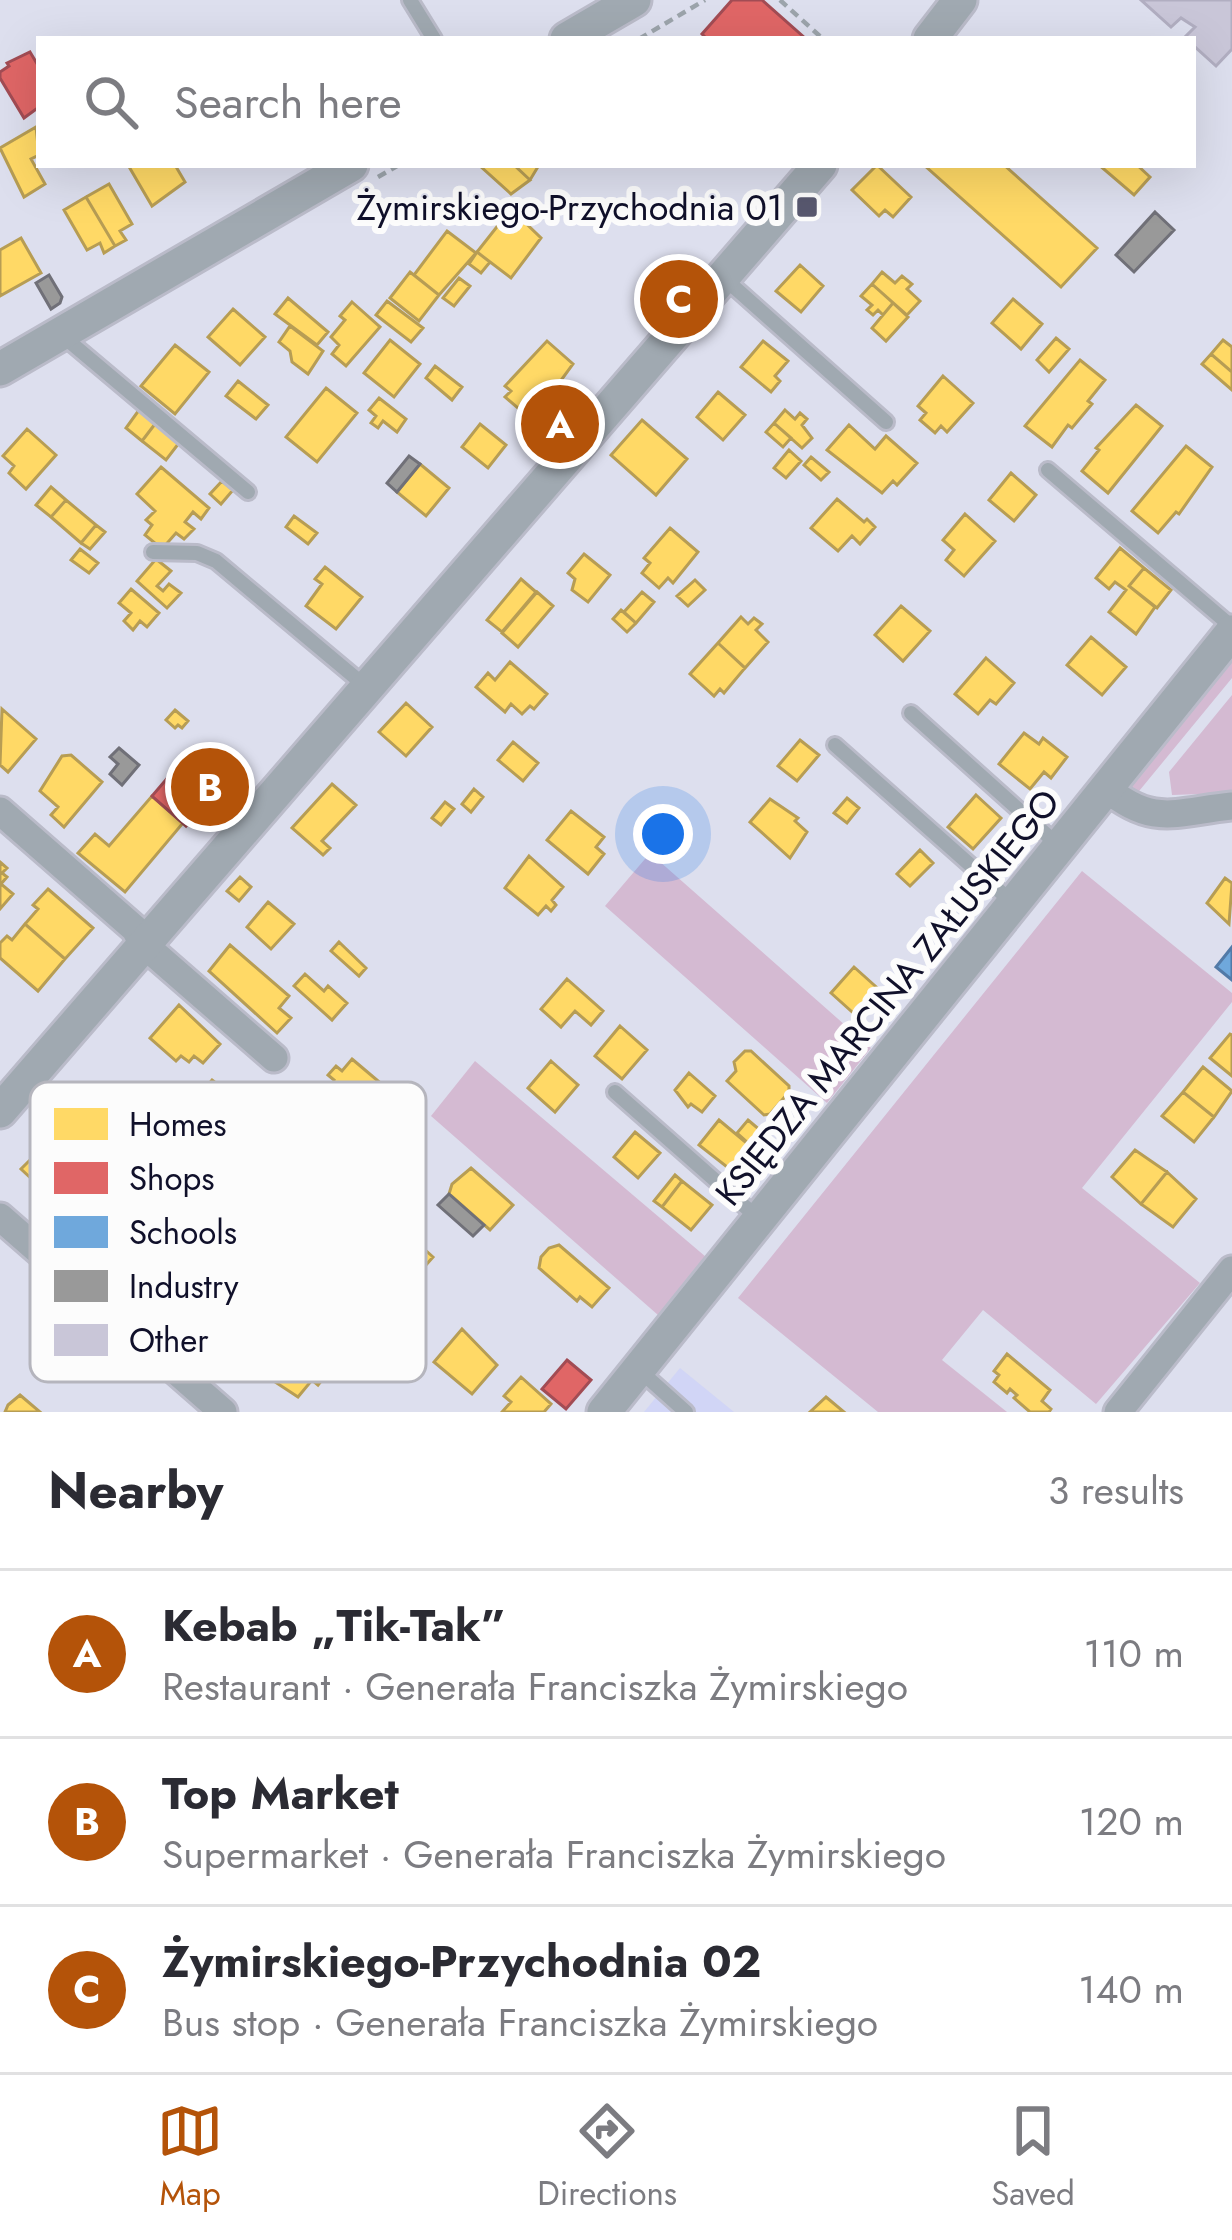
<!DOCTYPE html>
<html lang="en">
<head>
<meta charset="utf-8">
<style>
  :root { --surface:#fff; --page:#f2f2f3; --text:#2b2b33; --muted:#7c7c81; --line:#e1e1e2; --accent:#b45309 }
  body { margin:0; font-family:Jost,sans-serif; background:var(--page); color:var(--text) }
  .you { position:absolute; left:663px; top:834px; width:42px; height:42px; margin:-30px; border:9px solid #fff; border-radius:50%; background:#1a73e8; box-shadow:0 0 0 18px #1a73e833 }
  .badge { display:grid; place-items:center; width:78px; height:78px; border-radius:50%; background:var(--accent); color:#fff; font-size:39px; font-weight:700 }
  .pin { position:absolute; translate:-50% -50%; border:6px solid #fff; box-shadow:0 3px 12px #0006 }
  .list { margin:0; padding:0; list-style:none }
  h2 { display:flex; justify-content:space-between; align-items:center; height:156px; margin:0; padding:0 48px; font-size:51px }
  h2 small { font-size:39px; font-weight:400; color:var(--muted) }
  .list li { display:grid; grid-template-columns:78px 1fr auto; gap:36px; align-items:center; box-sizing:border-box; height:168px; padding:0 48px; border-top:3px solid var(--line) }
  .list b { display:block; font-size:45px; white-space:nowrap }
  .list p { margin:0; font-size:39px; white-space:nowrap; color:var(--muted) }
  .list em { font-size:39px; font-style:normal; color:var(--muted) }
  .icon { flex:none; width:66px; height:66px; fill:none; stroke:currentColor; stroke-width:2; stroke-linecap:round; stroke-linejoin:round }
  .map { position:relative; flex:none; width:1232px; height:1412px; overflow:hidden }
  .search { position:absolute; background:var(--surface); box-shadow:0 12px 48px #0002; left:36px; right:36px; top:36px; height:132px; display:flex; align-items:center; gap:30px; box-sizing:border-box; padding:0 42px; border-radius:0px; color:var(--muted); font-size:45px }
  .sheet { height:660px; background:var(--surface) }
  nav { display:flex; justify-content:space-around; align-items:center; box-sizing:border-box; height:168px; border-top:3px solid var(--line); background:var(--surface); font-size:33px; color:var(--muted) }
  nav a { display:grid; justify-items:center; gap:6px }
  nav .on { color:var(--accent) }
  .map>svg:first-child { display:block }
  .built { fill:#d1d5f6 }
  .green { fill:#d4bad2 }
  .homes { fill:#ffd966; stroke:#b79d54; stroke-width:3 }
  .shops { fill:#e06666; stroke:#a24c54; stroke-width:3 }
  .schools { fill:#6fa8dc; stroke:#527aa7; stroke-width:3 }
  .industry { fill:#999; stroke:#707078; stroke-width:3 }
  .building { fill:#c9c6d8; stroke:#b1aec1; stroke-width:3 }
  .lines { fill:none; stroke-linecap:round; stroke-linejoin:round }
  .service-casing { stroke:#babbc9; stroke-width:20 }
  .minor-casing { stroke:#babbc9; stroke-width:33 }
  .tertiary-casing { stroke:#babbc9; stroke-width:39 }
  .path { stroke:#9ca4ab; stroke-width:4.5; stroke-dasharray:9 6; stroke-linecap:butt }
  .service { stroke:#a0a9b1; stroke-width:14 }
  .minor { stroke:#a0a9b1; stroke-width:27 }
  .tertiary { stroke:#a0a9b1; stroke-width:33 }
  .poi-dot { fill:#58586f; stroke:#fcfcfc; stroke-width:4.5 }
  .labels { text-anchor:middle; stroke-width:12; stroke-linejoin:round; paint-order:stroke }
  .poi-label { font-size:36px; fill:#10102a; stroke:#fcfcfc; text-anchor:end }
  .street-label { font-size:36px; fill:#10102a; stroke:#fcfcfc }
  .key { fill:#fcfcfc; stroke:#b5b5bd; stroke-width:3 }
  .key-label { font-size:33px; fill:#10102a }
</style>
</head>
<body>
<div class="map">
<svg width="1232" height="1412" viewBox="0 0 1232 1412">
  <rect width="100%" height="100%" fill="#dddfee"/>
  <path class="built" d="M680,1368L734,1412H644Z"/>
  <path class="green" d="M1232,650V678L1135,796L1130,785Z
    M1232,695V793L1172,795L1169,772Z
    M650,853L871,1048L827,1103L605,906Z
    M1082,871L1232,993V1002L1082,1188L1200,1283L1096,1404L983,1310L942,1360L1007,1412H878L738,1298Z
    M475,1061L706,1257L658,1315L431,1116Z"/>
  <path class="homes" d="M36,127L39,155L31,159L45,184L24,197L0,148Z
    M128,165H175L185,182L152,206Z
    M479,165H514L530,180L511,194Z
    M514,165H539L530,180Z
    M877,165L911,197L893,217L885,210L879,216L852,190Z
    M924,165H1004L1097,248L1061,287Z
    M1099,165H1137L1150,177L1134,195Z
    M109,184L132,224L120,231L126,240L115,246L86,197Z
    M86,197L115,246L104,253L100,243L87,250L64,210Z
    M511,209L541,238L511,278L477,252Z
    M447,231L476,253L439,295L414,275Z
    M21,238L41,273L0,296V250Z
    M477,252L490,262L481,273L469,264Z
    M800,265L823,286L801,312L776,291Z
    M410,272L439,295L419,321L390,298Z
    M882,272L895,283L902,276L912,284L907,289L920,301L907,315L872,284Z
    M459,278L470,286L454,306L443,298Z
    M872,284L893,303L883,315L878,310L873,315L867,310L872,305L861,296Z
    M288,298L328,332L317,345L275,314Z
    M1013,299L1042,324L1021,349L992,323Z
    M387,301L423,328L411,342L376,315Z
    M352,302L380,327L346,366L332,354L339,345L331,337L345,320L340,316Z
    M893,303L908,317L886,341L872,328Z
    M233,309L265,337L240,365L208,337Z
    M290,326L323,351L308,374L292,362L290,351L279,342Z
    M1056,338L1069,349L1049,372L1037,360Z
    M390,340L420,364L394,397L364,373Z
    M1223,340L1232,347V372L1211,354Z
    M547,341L573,364L532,420L505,397L511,391L505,386Z
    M763,341L788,361L775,376L780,381L771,392L741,367Z
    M175,345L209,372L175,414L141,386Z
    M1211,354L1232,372V390L1202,364Z
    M1080,360L1105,380L1088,401L1092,404L1072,428L1068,425L1052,447L1025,426Z
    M435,366L462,387L452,400L426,378Z
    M943,376L973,403L947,432L941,426L935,433L920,420L926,413L918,406Z
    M238,381L268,405L256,419L226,396Z
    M326,388L357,413L317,462L286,437Z
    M718,392L745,415L723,440L697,417Z
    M379,398L406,419L397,432L383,421L378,428L371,423L376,416L369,410Z
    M1136,405L1162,426L1108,493L1082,471L1099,450L1096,448Z
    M551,406L563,415L547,427L539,419Z
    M139,410L155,424L142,441L126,428Z
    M785,410L795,419L800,413L807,419L802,425L812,438L802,448L774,423Z
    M642,420L687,459L656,495L611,455Z
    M774,423L791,438L783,447L766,432Z
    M155,424L179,443L166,460L142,441Z
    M480,424L506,445L488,468L462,447Z
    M849,425L875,449L886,436L917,463L897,485L893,481L882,493L827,450Z
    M27,429L56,455L26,489L9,473L14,466L3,456Z
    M1186,446L1212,467L1179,514L1176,512L1158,533L1132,511Z
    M789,450L801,461L786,478L774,468Z
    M811,457L829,472L821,480L804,465Z
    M420,464L449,488L426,516L397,492Z
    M161,467L209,508L201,519L193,512L185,522L194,529L184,539L176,533L162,549L145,535L152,525L146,520L155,511L137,494Z
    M1011,473L1036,495L1014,521L989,500Z
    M222,481L233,490L221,504L210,494Z
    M51,487L66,500L51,517L36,505Z
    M837,499L864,522L867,519L875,527L860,544L852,536L838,551L811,528Z
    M66,500L96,525L81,543L51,517Z
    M965,514L995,541L964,576L946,560L954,550L943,540Z
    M294,516L317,533L308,544L286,527Z
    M96,525L105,532L90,549L81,543Z
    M670,528L698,552L673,583L668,578L659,588L642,573L650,563L644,558Z
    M1120,548L1144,568L1129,586L1155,607L1136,634L1109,612L1126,590L1115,582L1109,589L1096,578Z
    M80,549L98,563L89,573L71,560Z
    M584,554L610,575L588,602L572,590L575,579L568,573Z
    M156,559L171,571L157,586L163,591L169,584L181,593L167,608L137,581Z
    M325,567L362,597L336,629L306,606L322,584L315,579Z
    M1144,568L1171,590L1157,608L1129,586Z
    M521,579L536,592L502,632L487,620Z
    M695,580L705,590L688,606L677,596Z
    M131,589L159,613L147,627L140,621L133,630L124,621L131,613L119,603Z
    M537,592L553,606L518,647L502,633Z
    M642,592L654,602L636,623L624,612Z
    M901,606L930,631L903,661L875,635Z
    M621,610L636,623L627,632L613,619Z
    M741,617L748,624L754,618L762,624L756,630L768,642L745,668L718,643Z
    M1091,637L1126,667L1102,695L1067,665Z
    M718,643L745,668L724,693L720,689L714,696L690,674Z
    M986,658L1014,683L996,704L990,700L978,714L955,694Z
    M510,662L547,694L534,709L530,706L522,714L511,704L505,712L476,687L488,673L495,680Z
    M406,703L432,727L406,756L379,732Z
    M2,709L36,739L8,772L0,765Z
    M175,710L188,721L182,728L178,725L175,728L166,720Z
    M1024,733L1039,744L1043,738L1067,757L1051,778L1044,772L1030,789L999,764Z
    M800,740L819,755L797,781L778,766Z
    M513,742L538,763L523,781L498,760Z
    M71,755L102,782L64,827L51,815L58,807L40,791L62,756Z
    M332,784L356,805L322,841L330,848L323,855L292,828Z
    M474,789L483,797L471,812L462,804Z
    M976,795L1001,818L973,849L948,827Z
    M152,796L183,823L125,892L78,853L95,834L109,846Z
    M847,798L859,808L847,823L834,813Z
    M770,799L798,818L795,821L807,832L790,858L750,822Z
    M445,802L454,809L441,825L432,818Z
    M571,811L604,837L596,847L604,854L588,874L547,840Z
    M920,850L933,863L910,886L897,874Z
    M529,856L563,887L552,900L556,905L551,911L546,906L538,915L505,888Z
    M0,862L7,868L2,873L7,877L1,884L13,894L0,909Z
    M240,877L251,887L239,901L227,891Z
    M1225,878L1232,883L1229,924L1207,903Z
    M48,889L93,928L65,959L25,924L38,909L33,905Z
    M268,902L294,924L271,949L247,927Z
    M25,924L65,959L38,991L0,958V943L7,936L12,940Z
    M339,942L366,968L359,976L331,951Z
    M230,945L289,996L279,1008L291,1018L277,1033L209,971Z
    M854,967L883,993L860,1019L831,993Z
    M305,974L324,991L328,986L347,1003L332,1020L294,986Z
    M567,979L603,1011L591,1025L575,1011L561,1027L541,1009Z
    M179,1005L220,1044L203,1063L194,1056L189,1062L181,1056L176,1061L150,1038Z
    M620,1026L647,1050L622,1079L595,1056Z
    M1230,1034L1232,1035V1076L1210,1058Z
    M745,1051H751L789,1086V1092L770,1114L764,1115L727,1081L736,1071L734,1062Z
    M352,1059L384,1086L352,1125L319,1098L334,1080L328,1075L336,1066L342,1071Z
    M551,1061L578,1085L555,1112L528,1088Z
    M1203,1067L1232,1091L1214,1117L1183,1092Z
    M689,1073L715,1096L702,1112L691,1104L688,1107L675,1090Z
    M212,1080L235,1098L225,1112L201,1093Z
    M1183,1092L1214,1117L1194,1142L1162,1116Z
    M719,1120L755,1150L736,1174L699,1145Z
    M748,1120L767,1136L755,1149L737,1133Z
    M635,1132L660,1153L638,1178L614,1157Z
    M1135,1150L1167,1172L1141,1204L1112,1177Z
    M54,1153L77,1174L70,1181L76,1186L69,1194L63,1189L53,1199L21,1169L33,1157L42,1166Z
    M471,1168L513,1205L490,1230L449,1194L452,1184Z
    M1167,1172L1196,1199L1173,1227L1141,1204Z
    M675,1175L682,1181L662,1207L654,1201Z
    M682,1181L712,1205L691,1230L662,1207Z
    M401,1228L433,1257L418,1274L411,1268L400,1279L373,1254Z
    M559,1245L609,1288L592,1307L580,1297L577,1301L539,1268L541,1257L549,1248Z
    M462,1329L497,1365L472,1394L434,1362Z
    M305,1334L332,1356L324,1365L330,1370L318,1385L312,1380L298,1397L269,1378Z
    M1007,1354L1050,1390L1042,1401L1051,1409L1049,1412H1030L1014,1398L1017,1395L1010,1389L1007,1393L994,1382L999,1375L994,1371Z
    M521,1377L551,1404L544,1412H502L511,1402L504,1396Z
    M20,1395L40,1412H5L8,1405Z
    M826,1397L844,1412H810Z"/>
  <path class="shops" d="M732,0H762L806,39H707L702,34Z
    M30,52L39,67V107L24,118L0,78V72L9,66L7,63Z
    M194,747L228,777L186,826L152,796Z
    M567,1360L591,1380L566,1409L542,1389Z"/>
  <path class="schools" d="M1232,947V980L1216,967Z"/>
  <path class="industry" d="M1155,212L1174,230L1134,272L1116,255Z
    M49,275L62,297L60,303L51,309L36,283Z
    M409,456L420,464L397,492L387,483Z
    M119,748L139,765L122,785L110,774L118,764L110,757Z
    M449,1194L484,1225L473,1236L438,1205Z"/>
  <path class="building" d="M1141,0H1232V49L1216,66L1193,45V39L1185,37L1195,27L1181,18L1171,27Z"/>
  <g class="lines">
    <defs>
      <path id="service" d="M410,0L434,39
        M724,278L886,422
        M64,337L248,492
        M1048,470L1232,627
        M153,552L197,553L216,561L364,685
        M911,713L1059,846
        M835,745L1013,903
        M615,1092L759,1219
        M638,1369L686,1412"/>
      <path id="minor" d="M1106,788C1153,827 1175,812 1232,806
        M0,811L135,929L142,943L274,1058
        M0,1217L223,1412
        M1118,1412L1232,1270"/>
      <path id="tertiary" d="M567,39L634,0
        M930,39L960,0
        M0,369L351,165
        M0,1111L820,165
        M604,1412L1232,632"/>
    </defs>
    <use href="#service" class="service-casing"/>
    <use href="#minor" class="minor-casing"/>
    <use href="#tertiary" class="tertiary-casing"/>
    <path class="path" d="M780,0L823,39
      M639,39L705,0
      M378,177L399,165"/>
    <use href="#service" class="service"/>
    <use href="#minor" class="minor"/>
    <use href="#tertiary" class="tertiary"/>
  </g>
  <rect class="poi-dot" x="795" y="195" width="24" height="24" rx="6"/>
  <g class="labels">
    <g class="poi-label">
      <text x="783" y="220">Żymirskiego-Przychodnia 01</text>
    </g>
    <g class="street-label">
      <text transform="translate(887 997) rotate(-51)" y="13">KSIĘDZA MARCINA ZAŁUSKIEGO</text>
    </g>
  </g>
  <rect x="30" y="1082" width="396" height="300" rx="18" class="key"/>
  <rect x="54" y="1108" width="54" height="32" fill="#ffd966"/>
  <rect x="54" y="1162" width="54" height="32" fill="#e06666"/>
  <rect x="54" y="1216" width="54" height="32" fill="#6fa8dc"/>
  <rect x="54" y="1270" width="54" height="32" fill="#999"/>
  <rect x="54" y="1324" width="54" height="32" fill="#c9c6d8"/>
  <g class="key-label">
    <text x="129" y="1136">Homes</text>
    <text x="129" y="1190">Shops</text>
    <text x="129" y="1244">Schools</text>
    <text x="129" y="1298">Industry</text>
    <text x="129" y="1352">Other</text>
  </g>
</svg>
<div class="you"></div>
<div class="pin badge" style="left:560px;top:424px">A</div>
<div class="pin badge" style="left:210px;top:787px">B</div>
<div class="pin badge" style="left:679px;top:299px">C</div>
<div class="search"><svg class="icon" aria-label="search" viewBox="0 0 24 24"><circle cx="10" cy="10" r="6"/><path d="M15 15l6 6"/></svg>Search here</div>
</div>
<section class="sheet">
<h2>Nearby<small>3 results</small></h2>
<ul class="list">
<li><span class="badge">A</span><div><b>Kebab „Tik-Tak”</b><p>Restaurant · Generała Franciszka Żymirskiego</p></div><em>110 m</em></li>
<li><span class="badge">B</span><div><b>Top Market</b><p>Supermarket · Generała Franciszka Żymirskiego</p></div><em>120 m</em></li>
<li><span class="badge">C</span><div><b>Żymirskiego-Przychodnia 02</b><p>Bus stop · Generała Franciszka Żymirskiego</p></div><em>140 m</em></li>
</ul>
</section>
<nav>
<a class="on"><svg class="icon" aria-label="map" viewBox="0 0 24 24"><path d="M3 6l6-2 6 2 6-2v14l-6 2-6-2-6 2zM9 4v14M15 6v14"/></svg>Map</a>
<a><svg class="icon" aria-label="directions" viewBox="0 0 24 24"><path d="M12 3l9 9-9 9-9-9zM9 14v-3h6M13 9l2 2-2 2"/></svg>Directions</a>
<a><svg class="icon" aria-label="saved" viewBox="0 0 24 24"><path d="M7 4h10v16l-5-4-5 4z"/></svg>Saved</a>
</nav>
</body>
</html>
